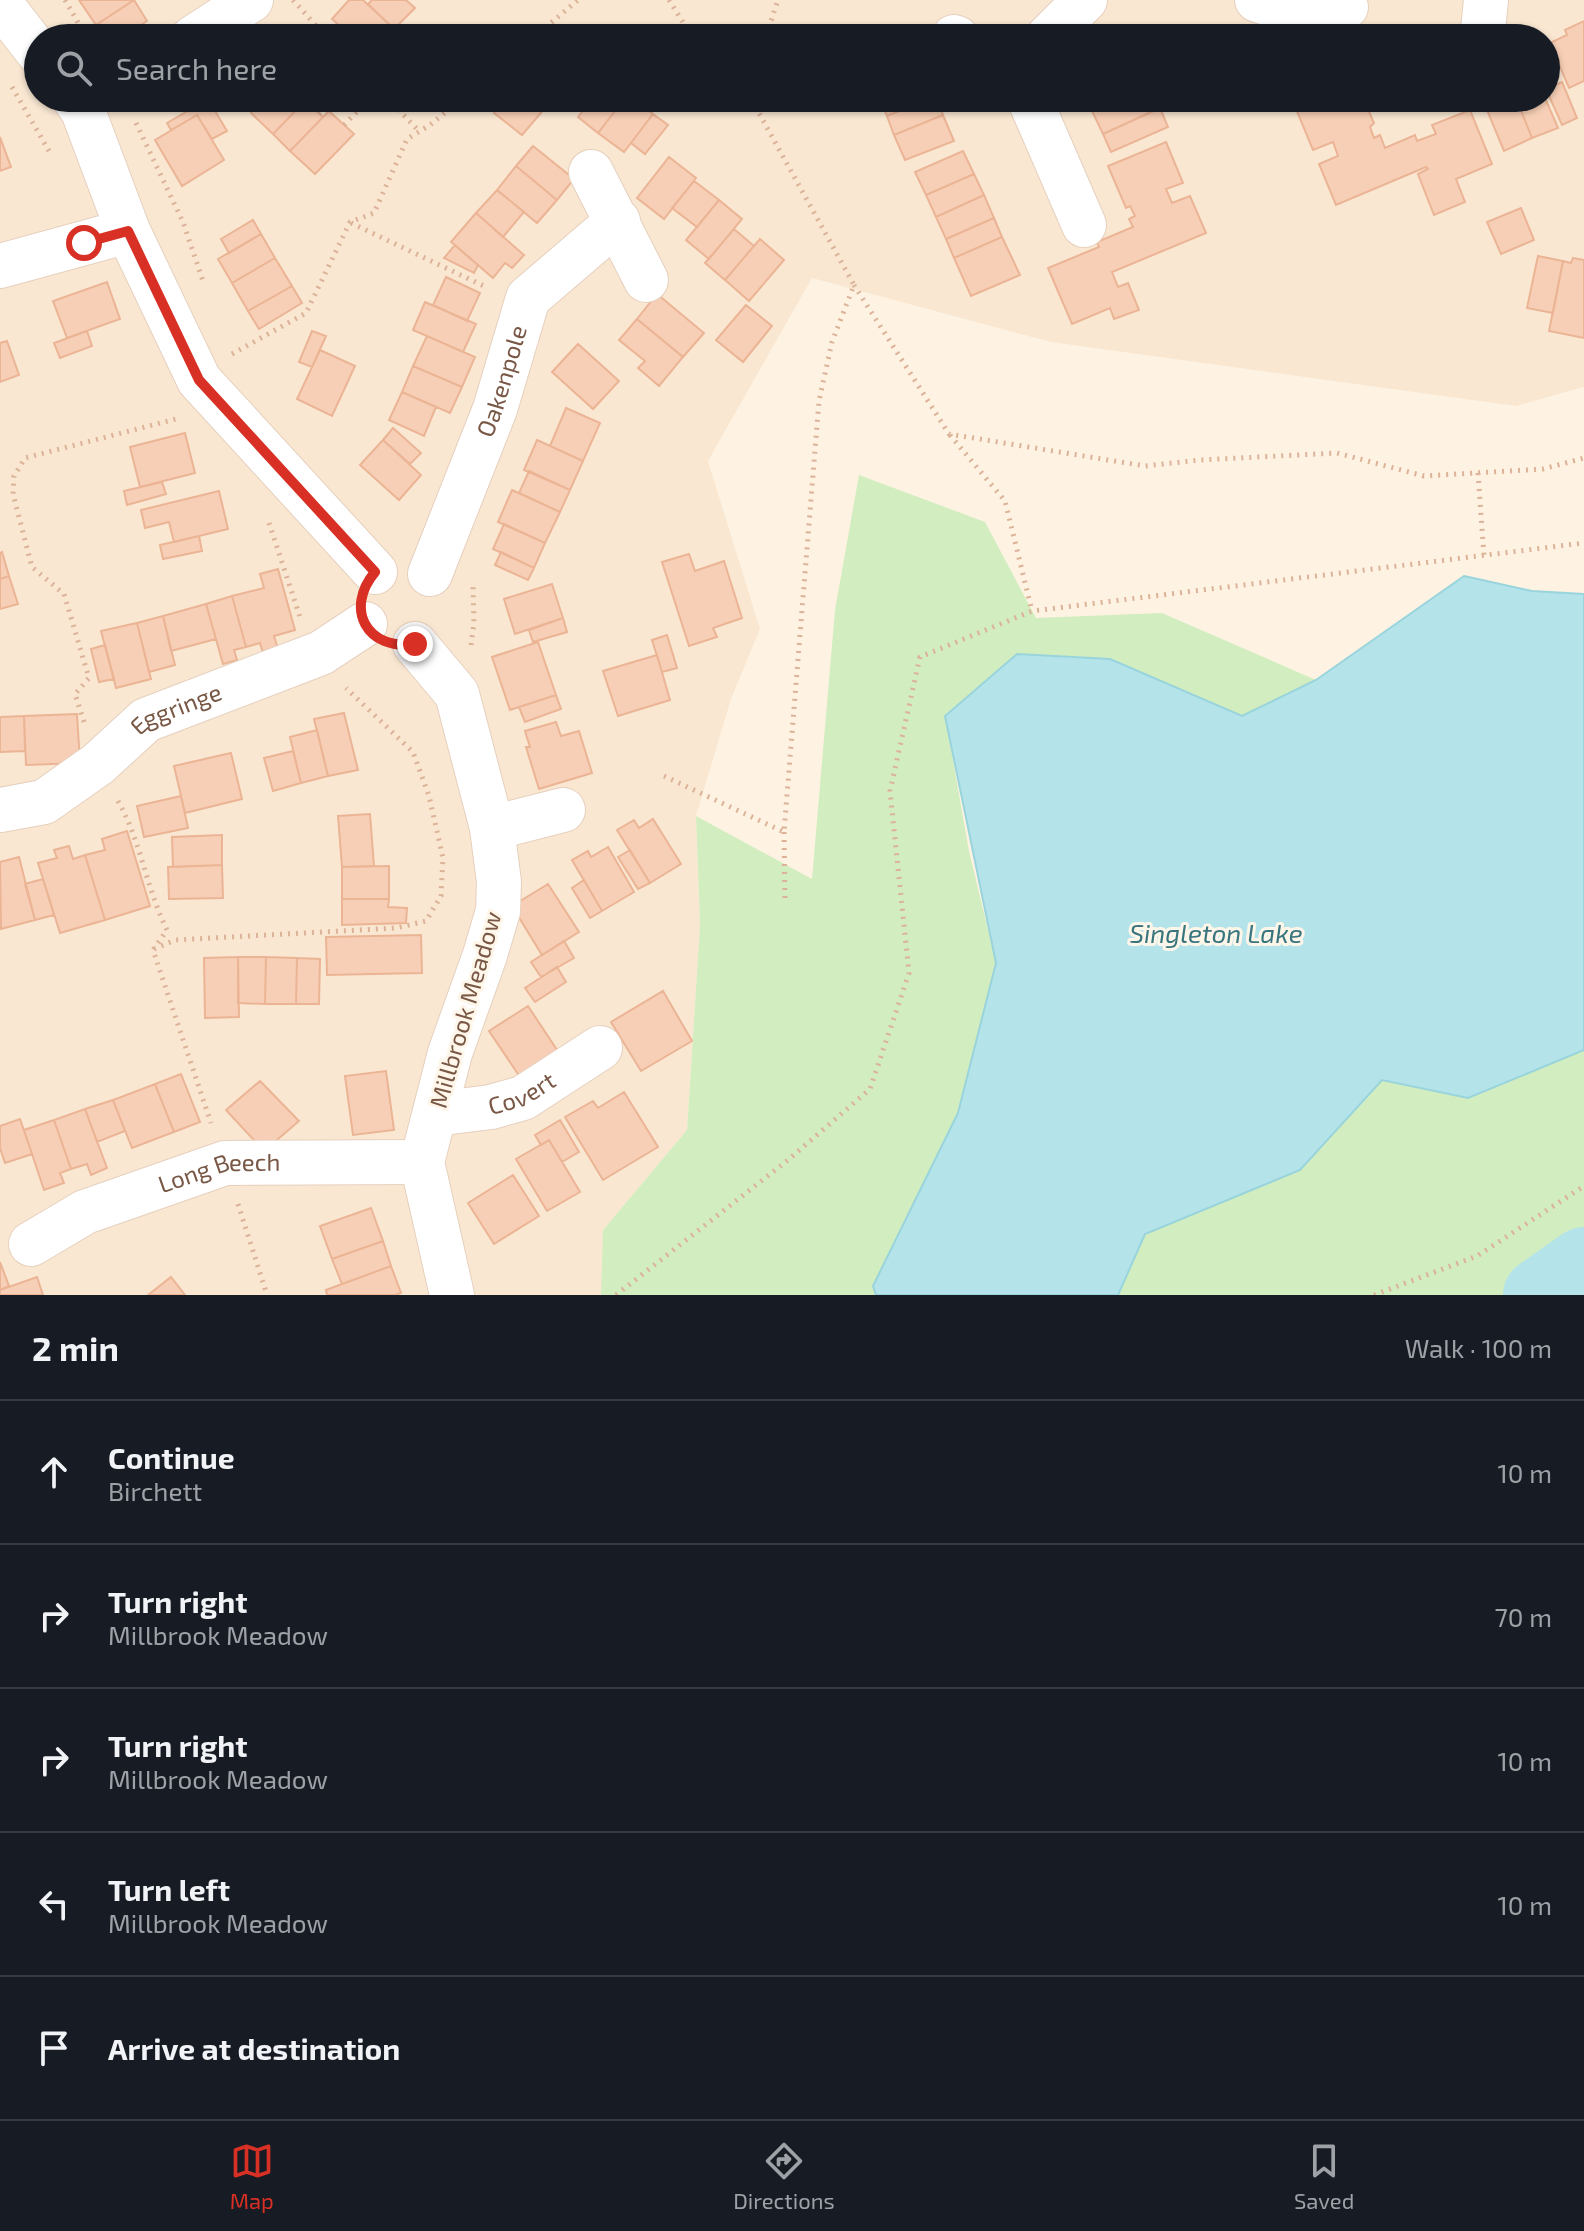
<!DOCTYPE html>
<html lang="en">
<head>
<meta charset="utf-8">
<style>
  :root { --surface:#171b24; --page:#242831; --text:#f1f3f6; --muted:#9ea1a6; --line:#363941; --accent:#d93025 }
  body { margin:0; font-family:"Exo 2",sans-serif; background:var(--page); color:var(--text) }
  .stop { position:absolute; width:24px; height:24px; margin:-18px; border:6px solid #d93025; border-radius:50%; background:#fff }
  .stop.end { background:#d93025; border-color:#fff; box-shadow:0 2px 8px #0008 }
  .list { margin:0; padding:0; list-style:none }
  h2 { display:flex; justify-content:space-between; align-items:center; height:104px; margin:0; padding:0 32px; font-size:34px }
  h2 small { font-size:26px; font-weight:400; color:var(--muted) }
  .list li { display:grid; grid-template-columns:52px 1fr auto; gap:24px; align-items:center; box-sizing:border-box; height:144px; padding:0 32px; border-top:2px solid var(--line) }
  .list b { display:block; font-size:30px; white-space:nowrap }
  .list p { margin:0; font-size:26px; white-space:nowrap; color:var(--muted) }
  .list em { font-size:26px; font-style:normal; color:var(--muted) }
  .icon { flex:none; width:44px; height:44px; fill:none; stroke:currentColor; stroke-width:2; stroke-linecap:round; stroke-linejoin:round }
  .map { position:relative; flex:none; width:1584px; height:1295px; overflow:hidden }
  .search { position:absolute; background:var(--surface); box-shadow:0 2px 6px #0004; left:24px; right:24px; top:24px; height:88px; display:flex; align-items:center; gap:20px; box-sizing:border-box; padding:0 28px; border-radius:44px; color:var(--muted); font-size:30px }
  .sheet { height:824px; background:var(--surface) }
  nav { display:flex; justify-content:space-around; align-items:center; box-sizing:border-box; height:112px; border-top:2px solid var(--line); background:var(--surface); font-size:22px; color:var(--muted) }
  nav a { display:grid; justify-items:center; gap:4px }
  nav .on { color:var(--accent) }
  .map>svg:first-child { display:block }
  .residential { fill:#f9e7d2; fill-rule:evenodd }
  .green { fill:#d2edbf }
  .water { fill:#b4e3ea; stroke:#99d4dd; stroke-width:2 }
  .lines { fill:none; stroke-linecap:round; stroke-linejoin:round }
  .river { stroke:#b4e3ea; stroke-width:74 }
  .building { fill:#f7cfb6; stroke:#ebb495; stroke-width:2 }
  .minor-casing { stroke:#e6d0be; stroke-width:46 }
  .path { stroke:#dcb299; stroke-width:5; stroke-dasharray:2 6; stroke-linecap:butt }
  .minor { stroke:#fff; stroke-width:44 }
  .route { stroke:#d93025; stroke-width:10 }
  .labels { text-anchor:middle; stroke-width:6; stroke-linejoin:round; paint-order:stroke }
  .street-label { font-size:24px; fill:#785745; stroke:#fff6ea }
  .water-label { font-size:26px; font-style:italic; fill:#38757f; stroke:#fff6ea }
</style>
</head>
<body>
<div class="map">
<svg width="1584" height="1295" viewBox="0 0 1584 1295">
  <rect width="100%" height="100%" fill="#fef3e2"/>
  <path class="residential" d="M0,0H1584V387L1516,406L1051,342L812,278L708,461L760,629L731,699L696,816L700,926L687,1130L603,1230L602,1295H0ZM38,38H1546V98H38Z"/>
  <path class="green" d="M859,475L985,522L1036,618L1162,613L1316,680L1242,716L1110,659L1017,654L945,715L969,851L996,963L958,1113L873,1286L876,1295H601L603,1230L687,1130L700,926L696,816L812,879L835,610Z
    M1584,1050V1295H1118L1145,1234L1300,1170L1382,1080L1468,1098Z"/>
  <path class="water" d="M1464,576L1532,591L1584,594V1050L1468,1098L1382,1080L1300,1170L1145,1234L1118,1295H876L873,1286L958,1113L996,963L945,716L1017,654L1110,659L1242,716L1316,680Z"/>
  <g class="lines">
    <path class="river" d="M1540,1295L1584,1264"/>
  </g>
  <path class="building" d="M79,0H134L96,25Z
    M134,0L147,21L121,38H104L96,25Z
    M349,0H363L394,29L386,38H353L332,19Z
    M372,0H406L415,8L394,29L368,4Z
    M1584,21V81L1569,88L1550,43L1567,35L1565,30Z
    M1562,82L1577,118L1562,125L1546,89Z
    M240,98H264L253,110Z
    M264,98H308L273,134L251,113Z
    M506,98H549L552,100L522,135L494,113Z
    M567,98H593L583,110Z
    M593,98H625L598,133L578,117Z
    M625,98H632L653,114L624,152L598,133Z
    M879,98H931L887,116Z
    M931,98H936L943,115L894,135L887,116Z
    M1086,98H1121L1092,111Z
    M1121,98H1143L1149,113L1103,134L1092,111Z
    M1324,98H1363L1374,123L1370,127L1374,138L1380,135L1385,148L1415,135L1417,141L1436,134L1432,125L1470,110L1492,164L1456,179L1465,202L1434,215L1418,174L1428,169L1426,167L1336,205L1319,164L1338,156L1333,142L1313,150L1296,109Z
    M1496,98H1516L1532,138L1504,151L1484,103Z
    M1516,98H1545L1558,128L1532,138Z
    M208,99L227,131L212,139L197,115L171,130L167,123Z
    M305,101L323,117L290,151L273,134Z
    M1160,108L1168,127L1111,152L1103,134Z
    M329,111L354,134L315,174L290,151Z
    M653,114L668,125L645,154L631,143Z
    M197,115L224,160L182,186L155,140Z
    M943,115L954,141L905,160L894,135Z
    M0,137L11,167L0,171Z
    M1166,142L1183,183L1166,189L1172,203L1190,196L1206,233L1112,272L1118,287L1128,283L1139,310L1114,319L1110,308L1072,324L1048,268L1099,247L1097,242L1133,227L1129,219L1135,216L1130,206L1126,208L1108,166Z
    M533,146L574,179L557,200L516,166Z
    M963,151L974,174L926,195L915,172Z
    M669,157L696,178L664,219L637,198Z
    M516,166L557,200L537,223L497,190Z
    M974,174L984,195L936,217L926,195Z
    M694,181L719,200L697,227L672,208Z
    M497,190L524,212L503,237L476,213Z
    M984,195L994,218L946,239L936,217Z
    M719,200L742,219L709,259L686,240Z
    M1521,208L1534,240L1501,254L1487,222Z
    M476,213L524,255L512,268L505,263L493,278L451,242Z
    M994,218L1002,237L954,258L946,239Z
    M253,220L261,234L229,253L221,239Z
    M734,229L754,246L725,280L705,263Z
    M261,234L275,258L232,283L218,259Z
    M1002,237L1020,275L971,296L954,258Z
    M760,239L784,260L749,301L725,280Z
    M455,245L478,265L474,273L444,258Z
    M1538,256L1563,261L1553,313L1527,308Z
    M275,258L292,286L248,311L232,283Z
    M1573,258L1584,260V338L1549,331L1563,261L1571,263Z
    M446,277L480,293L467,321L433,305Z
    M107,282L120,319L67,338L53,301Z
    M292,286L302,303L259,329L248,311Z
    M657,294L704,333L683,357L637,319Z
    M425,302L476,324L463,352L413,330Z
    M746,305L772,326L743,362L716,340Z
    M637,319L683,357L659,386L638,368L645,361L619,340Z
    M87,331L92,346L60,358L54,343Z
    M312,331L326,336L312,367L299,362Z
    M427,336L475,357L462,387L413,366Z
    M7,341L19,375L0,382V343Z
    M578,344L619,381L593,409L552,372Z
    M320,350L355,366L332,416L297,399Z
    M413,366L462,387L450,413L402,392Z
    M402,392L436,407L424,436L389,420Z
    M566,408L600,423L583,461L550,446Z
    M393,428L421,453L410,464L383,440Z
    M185,433L195,473L140,487L130,447Z
    M383,440L421,475L399,500L360,465Z
    M537,440L583,461L570,490L524,470Z
    M529,471L570,490L560,512L519,493Z
    M162,482L166,494L127,505L124,491Z
    M512,490L560,512L545,543L498,522Z
    M219,491L228,529L174,542L169,522L145,528L141,510Z
    M504,524L545,543L534,568L493,549Z
    M199,536L202,551L163,559L160,545Z
    M2,552L9,576L0,579V553Z
    M501,552L534,568L528,580L495,565Z
    M689,554L695,571L724,561L742,618L713,628L717,637L689,646L662,562Z
    M278,569L295,630L274,636L278,649L263,653L260,643L246,647L232,596L264,588L260,574Z
    M9,576L18,604L0,609V579Z
    M552,584L563,618L515,634L504,599Z
    M232,596L246,647L234,650L237,660L223,664L206,604Z
    M206,604L216,639L171,651L163,616Z
    M163,616L175,665L149,672L137,623Z
    M563,618L567,632L533,642L529,630Z
    M137,623L151,679L116,688L101,631Z
    M667,635L677,668L662,672L652,640Z
    M538,642L556,695L510,710L492,657Z
    M105,645L114,679L99,682L91,649Z
    M657,655L670,700L618,716L603,671Z
    M556,695L561,709L525,722L519,707Z
    M344,713L358,770L328,776L314,719Z
    M77,714L80,763L26,765L24,716Z
    M24,716L25,751L0,752V717Z
    M556,722L561,736L579,731L592,773L539,789L526,747H530L525,731Z
    M317,730L328,776L301,783L290,737Z
    M293,751L301,783L273,791L264,758Z
    M231,753L242,799L185,813L174,766Z
    M181,796L188,828L144,837L137,806Z
    M370,814L374,866L342,867L338,816Z
    M653,819L681,864L650,883L617,830L634,820L639,828Z
    M127,831L150,906L105,920L85,855L105,850L102,839Z
    M222,835V865L173,867L172,837Z
    M69,846L73,859L85,855L105,920L60,933L38,863L57,858L54,850Z
    M608,847L634,892L602,911L572,860L588,851L591,857Z
    M630,850L650,883L638,889L618,857Z
    M19,857L35,920L1,929L0,862Z
    M222,865L223,898L169,899L168,867Z
    M389,866V899H342V867Z
    M43,879L54,915L35,920L25,884Z
    M584,880L602,911L590,918L572,888Z
    M548,884L579,932L542,955L512,906Z
    M342,899H389L388,907L407,908L406,923L342,925Z
    M421,935L422,973L327,975L326,937Z
    M564,941L574,958L541,977L531,962Z
    M238,957L239,1017L205,1018L204,958Z
    M238,957H266L265,1004L238,1003Z
    M266,957L297,958L296,1004H265Z
    M297,958L320,959L319,1004H296Z
    M557,967L566,982L535,1002L525,988Z
    M663,991L692,1041L641,1071L611,1022Z
    M528,1006L559,1053L520,1077L489,1031Z
    M386,1071L394,1130L353,1135L345,1076Z
    M181,1074L200,1122L174,1132L155,1084Z
    M260,1081L299,1121L264,1151L226,1110Z
    M155,1084L174,1132L132,1148L113,1100Z
    M624,1092L658,1147L603,1180L565,1117L593,1101L598,1108Z
    M113,1100L125,1131L97,1142L85,1109Z
    M85,1109L107,1168L91,1175L87,1164L71,1169L54,1120Z
    M20,1119L32,1154L5,1163L0,1148V1126Z
    M54,1120L71,1169L60,1173L64,1183L44,1190L24,1130Z
    M560,1120L579,1152L562,1162L549,1140L541,1145L535,1135Z
    M549,1140L580,1192L547,1211L516,1159Z
    M513,1175L539,1216L494,1244L468,1203Z
    M371,1208L383,1241L332,1259L320,1226Z
    M383,1241L391,1266L342,1284L332,1259Z
    M0,1262L9,1286L0,1290Z
    M391,1266L401,1293L395,1295H327L326,1290Z
    M37,1277L43,1295H0V1290Z
    M171,1277L185,1295H148Z"/>
  <g class="lines">
    <defs>
      <g id="minor">
        <path d="M1257,0L1266,3L1346,7"/>
        <path d="M0,3L38,52"/>
        <path d="M954,37L957,38"/>
        <path d="M193,38L251,0"/>
        <path d="M1047,38L1085,0"/>
        <path d="M1478,38L1483,30L1486,0"/>
        <path d="M74,98L83,111L128,231L199,380L375,572"/>
        <path d="M1029,98L1084,225"/>
        <path d="M591,172L646,280"/>
        <path d="M0,266L128,231"/>
        <path id="s1" d="M430,574L495,409L528,298L618,221"/>
        <path d="M415,644L457,694L492,828L499,882L498,911L485,955L450,1053L422,1162L452,1295"/>
        <path id="s2" d="M0,810L44,802L98,764L146,720L321,653L365,624"/>
        <path d="M492,828L563,810"/>
        <path id="s3" d="M435,1114L491,1107L523,1098L600,1048"/>
        <path id="s4" d="M31,1244L85,1212L225,1163L422,1162"/>
      </g>
    </defs>
    <use href="#minor" class="minor-casing"/>
    <path class="path" d="M65,0L87,38
      M293,0L327,38
      M669,0L693,38
      M533,38L578,0
      M756,38L769,27L778,0
      M12,87L49,151
      M387,98L420,132
      M319,114L336,98
      M136,123L183,222L204,284
      M344,125L370,98
      M351,223L486,287
      M854,285L949,434L1145,466L1200,460L1337,453L1424,476L1543,469L1584,458
      M232,354L306,313L350,222L374,213L407,139L430,125L463,98
      M950,435L1005,501L1032,611
      M1478,473L1484,556
      M269,523L300,617
      M471,645L474,623L473,587
      M84,722L75,694L89,678L64,594L32,567L13,494L14,476L25,458L176,419
      M664,776L784,832L819,401L832,342L854,285L755,106L746,98
      M118,801C141,841 146,888 167,930L153,950L211,1123
      M784,832L785,903
      M154,949L175,940L396,928L426,921L441,896L443,858L429,796L413,752L346,688
      M238,1204L267,1295
      M616,1295L788,1160L870,1089L909,973L890,791L920,657L1032,611L1584,543
      M1374,1295L1477,1256L1584,1186"/>
    <use href="#minor" class="minor"/>
  </g>
  <g class="lines">
    <path class="route" d="M84,243L128,231L199,380L375,572C344,609 367,651 415,644"/>
  </g>
  <g class="labels">
    <g class="street-label">
      <text dy="8" stroke="none"><textPath href="#s1" startOffset="206">Oakenpole</textPath></text>
      <text dy="8" stroke="none"><textPath href="#s2" startOffset="208">Eggringe</textPath></text>
      <text transform="translate(466 1010) rotate(-74)" y="8">Millbrook Meadow</text>
      <text dy="8" stroke="none"><textPath href="#s3" startOffset="90">Covert</textPath></text>
      <text dy="8" stroke="none"><textPath href="#s4" startOffset="204">Long Beech</textPath></text>
    </g>
    <g class="water-label">
      <text x="1216" y="943">Singleton Lake</text>
    </g>
  </g>
</svg>
<div class="stop" style="left:84px;top:243px"></div>
<div class="stop end" style="left:415px;top:644px"></div>
<div class="search"><svg class="icon" aria-label="search" viewBox="0 0 24 24"><circle cx="10" cy="10" r="6"/><path d="M15 15l6 6"/></svg>Search here</div>
</div>
<section class="sheet">
<h2>2 min<small>Walk · 100 m</small></h2>
<ul class="list">
<li><svg class="icon" aria-label="ahead" viewBox="0 0 24 24"><path d="M12 20V5M6 11l6-6 6 6"/></svg><div><b>Continue</b><p>Birchett</p></div><em>10 m</em></li>
<li><svg class="icon" aria-label="right" viewBox="0 0 24 24"><path d="M7 20v-9h11M14 6l5 5-5 5"/></svg><div><b>Turn right</b><p>Millbrook Meadow</p></div><em>70 m</em></li>
<li><svg class="icon" aria-label="right" viewBox="0 0 24 24"><path d="M7 20v-9h11M14 6l5 5-5 5"/></svg><div><b>Turn right</b><p>Millbrook Meadow</p></div><em>10 m</em></li>
<li><svg class="icon" aria-label="left" viewBox="0 0 24 24"><path d="M17 20v-9H6M10 6l-5 5 5 5"/></svg><div><b>Turn left</b><p>Millbrook Meadow</p></div><em>10 m</em></li>
<li><svg class="icon" aria-label="arrive" viewBox="0 0 24 24"><path d="M6 21V4h12l-3 4 3 4H6"/></svg><div><b>Arrive at destination</b></div></li>
</ul>
</section>
<nav>
<a class="on"><svg class="icon" aria-label="map" viewBox="0 0 24 24"><path d="M3 6l6-2 6 2 6-2v14l-6 2-6-2-6 2zM9 4v14M15 6v14"/></svg>Map</a>
<a><svg class="icon" aria-label="directions" viewBox="0 0 24 24"><path d="M12 3l9 9-9 9-9-9zM9 14v-3h6M13 9l2 2-2 2"/></svg>Directions</a>
<a><svg class="icon" aria-label="saved" viewBox="0 0 24 24"><path d="M7 4h10v16l-5-4-5 4z"/></svg>Saved</a>
</nav>
</body>
</html>
